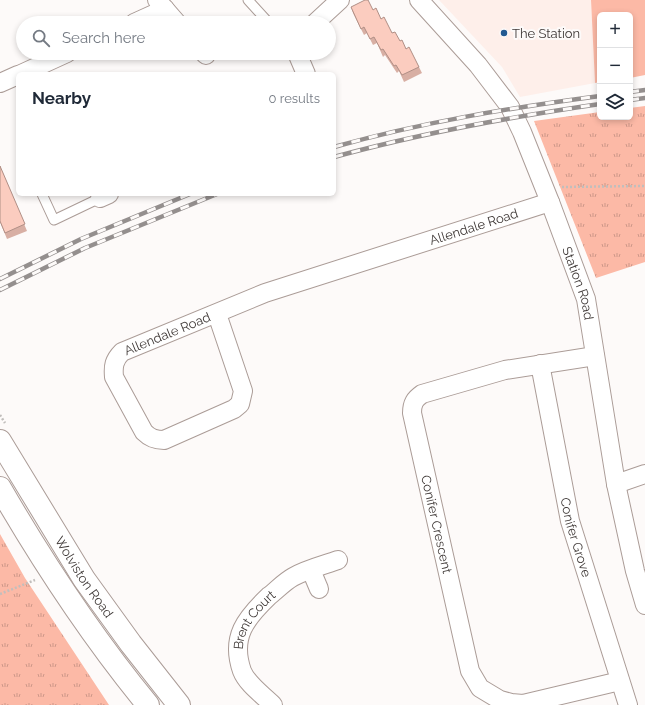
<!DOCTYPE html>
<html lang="en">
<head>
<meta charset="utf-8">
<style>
  :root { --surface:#fff; --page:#f6f6f7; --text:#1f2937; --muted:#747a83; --line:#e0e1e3 }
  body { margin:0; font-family:Raleway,sans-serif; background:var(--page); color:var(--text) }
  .controls { position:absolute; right:12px; top:12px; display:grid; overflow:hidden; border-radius:6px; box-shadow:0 2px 6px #0003 }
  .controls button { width:36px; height:36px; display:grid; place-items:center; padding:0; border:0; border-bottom:1px solid var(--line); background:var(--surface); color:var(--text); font:20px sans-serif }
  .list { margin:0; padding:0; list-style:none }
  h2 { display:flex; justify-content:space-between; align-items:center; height:52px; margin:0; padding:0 16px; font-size:17px }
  h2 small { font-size:13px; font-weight:400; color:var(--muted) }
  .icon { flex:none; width:22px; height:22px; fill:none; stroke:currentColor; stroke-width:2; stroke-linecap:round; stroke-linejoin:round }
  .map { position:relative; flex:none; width:645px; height:705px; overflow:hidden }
  .search { position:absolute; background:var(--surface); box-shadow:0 2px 6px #0003; left:16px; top:16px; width:320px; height:44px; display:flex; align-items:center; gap:10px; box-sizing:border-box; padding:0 14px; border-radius:22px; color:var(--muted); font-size:15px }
  .panel { position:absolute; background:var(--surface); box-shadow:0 2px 6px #0003; left:16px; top:72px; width:320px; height:124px; border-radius:6px }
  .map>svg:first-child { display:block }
  .built { fill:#feefea }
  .grass { fill:url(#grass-tufts) }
  .garden { fill:#fcb9a6 }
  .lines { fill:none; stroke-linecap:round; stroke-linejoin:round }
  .lane-casing { stroke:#ab9c97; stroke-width:11 }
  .street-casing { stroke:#ab9c97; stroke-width:20 }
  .secondary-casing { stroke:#ab9c97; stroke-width:24 }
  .path { stroke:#c1bebc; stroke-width:2.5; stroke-dasharray:2 2; stroke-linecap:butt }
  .lane { stroke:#fff; stroke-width:9 }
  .street { stroke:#fff; stroke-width:18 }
  .secondary { stroke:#fff; stroke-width:22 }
  .rail-casing { stroke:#948f8e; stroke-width:4.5 }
  .rail { stroke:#fdfaf9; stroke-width:3; stroke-dasharray:9; stroke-linecap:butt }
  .wall { fill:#d8afa4 }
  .building { fill:#fbccbf; stroke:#b08f86 }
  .poi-dot { fill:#225991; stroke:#fdfaf9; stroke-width:1.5 }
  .labels { text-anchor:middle; stroke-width:4; stroke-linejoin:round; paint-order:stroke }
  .poi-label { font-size:13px; fill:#3f3937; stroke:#fdfaf9; text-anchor:start }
  .street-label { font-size:13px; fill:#3f3937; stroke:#fdfaf9 }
</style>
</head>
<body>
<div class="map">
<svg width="645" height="705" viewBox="0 0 645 705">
  <defs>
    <pattern id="grass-tufts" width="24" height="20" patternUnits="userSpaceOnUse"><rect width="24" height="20" fill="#fcb9a6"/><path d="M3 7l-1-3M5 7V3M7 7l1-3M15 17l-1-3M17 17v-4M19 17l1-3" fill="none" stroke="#cd9788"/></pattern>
  </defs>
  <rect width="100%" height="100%" fill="#fdfaf9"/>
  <path class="built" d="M439,0H591L595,83L520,97L502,67Z"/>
  <path class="grass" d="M645,106V262L596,278L534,121L600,112V117H630V108Z
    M0,534L25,578L109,705H0Z"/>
  <path class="garden" d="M591,0H645V75L630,78V15H600V82L595,83Z"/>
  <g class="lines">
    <defs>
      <path id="lane" d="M248,0L269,23
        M42,194L54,220L100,198"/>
      <g id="street">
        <path d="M157,0L177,23"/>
        <path id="s1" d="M419,0L478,65L510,107L522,132L550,202L586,299L616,484L635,571L645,605"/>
        <path d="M134,23L165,9"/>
        <path d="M315,23L340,0"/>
        <path d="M204,53L206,55"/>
        <path d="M297,53L306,74"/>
        <path d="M21,74L67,53"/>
        <path d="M0,83L18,75"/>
        <path d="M100,198L109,194"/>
        <path id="s2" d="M217,314L243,391L240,404L234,409L164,440C155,440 150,438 144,432L114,377C113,366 114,360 122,352L265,293L550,202"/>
        <path id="s3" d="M595,356L505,370L422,394C415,399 412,403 412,413L470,671L480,688L500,700L511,703L523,704L620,681"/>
        <path id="s4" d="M540,364L570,521L628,705"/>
        <path d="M616,484L645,474"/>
        <path d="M311,570L319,589"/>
        <path id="s5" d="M273,705C263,695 247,684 242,671C230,637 246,618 269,596C277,590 284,582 293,577C307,569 324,565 338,560"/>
      </g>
      <g id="secondary">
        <path id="s6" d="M0,441L84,579L131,644L179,705"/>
        <path d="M0,488C44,564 92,637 148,705"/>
      </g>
    </defs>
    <use href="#lane" class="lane-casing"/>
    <use href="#street" class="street-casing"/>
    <use href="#secondary" class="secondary-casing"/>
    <path class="path" d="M562,187L645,186
      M0,415L5,423
      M0,594L35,580"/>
    <use href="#lane" class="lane"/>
    <use href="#street" class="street"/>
    <use href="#secondary" class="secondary"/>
    <defs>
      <path id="rail" d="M630,92L645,90
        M630,100L645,98
        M334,147C423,122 509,108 600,96
        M334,157C422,133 510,117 600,104
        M0,279L81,239L190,194
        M0,290L85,248L217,194"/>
    </defs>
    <use href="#rail" class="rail-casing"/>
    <use href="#rail" class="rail"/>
  </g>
  <path class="wall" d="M351,7L373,10L381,19L392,33L400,41L406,49L419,67L422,73L404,82L399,71L397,73L385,55L383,57L377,43L373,45L367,33L364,35L353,13Z
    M0,166L27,231L7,239L0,222Z"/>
  <path class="building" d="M365,0H368L373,10L376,8L381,19L384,17L392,33L395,32L400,41L402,40L406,49L409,47L419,67L402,75L396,65L394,66L383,49L381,50L374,37L370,39L364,27L361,29L351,7Z
    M0,166L25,224L5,233L0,221Z"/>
  <circle class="poi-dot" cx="504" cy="33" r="4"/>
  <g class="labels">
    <g class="poi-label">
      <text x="512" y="38">The Station</text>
    </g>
    <g class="street-label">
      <text dy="5" stroke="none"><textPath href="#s2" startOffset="665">Allendale Road</textPath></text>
      <text dy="5" stroke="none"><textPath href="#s1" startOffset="330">Station Road</textPath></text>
      <text dy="5" stroke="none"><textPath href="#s2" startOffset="340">Allendale Road</textPath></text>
      <text dy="5" stroke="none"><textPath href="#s3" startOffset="314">Conifer Crescent</textPath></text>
      <text dy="5" stroke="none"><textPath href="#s4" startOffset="177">Conifer Grove</textPath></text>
      <text dy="5" stroke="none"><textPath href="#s6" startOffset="160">Wolviston Road</textPath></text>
      <text dy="5" stroke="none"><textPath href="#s5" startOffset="103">Brent Court</textPath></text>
    </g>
  </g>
</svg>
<div class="controls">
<button>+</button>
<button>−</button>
<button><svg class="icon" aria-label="layers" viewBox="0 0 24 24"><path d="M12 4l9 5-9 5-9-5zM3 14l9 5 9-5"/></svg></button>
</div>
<div class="search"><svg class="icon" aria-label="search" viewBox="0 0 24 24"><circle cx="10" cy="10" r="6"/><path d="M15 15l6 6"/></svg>Search here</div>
<section class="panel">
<h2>Nearby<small>0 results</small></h2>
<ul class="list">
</ul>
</section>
</div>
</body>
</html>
